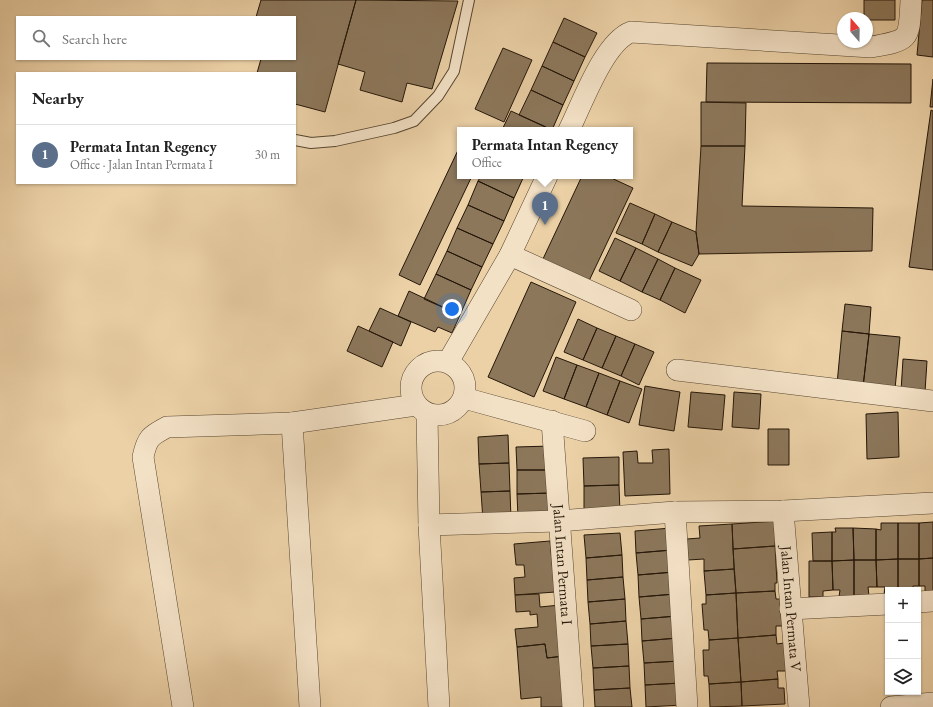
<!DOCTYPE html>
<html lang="en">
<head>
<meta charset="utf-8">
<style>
  :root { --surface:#fff; --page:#f2f2f2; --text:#222; --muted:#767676; --line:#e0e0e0; --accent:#111827 }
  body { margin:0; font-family:"EB Garamond",serif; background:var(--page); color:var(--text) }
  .controls { position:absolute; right:12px; bottom:12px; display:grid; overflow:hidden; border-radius:0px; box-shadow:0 1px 3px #0004 }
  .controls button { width:36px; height:36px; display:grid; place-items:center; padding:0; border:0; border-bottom:1px solid var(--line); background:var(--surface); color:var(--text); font:20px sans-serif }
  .compass { position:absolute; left:837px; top:12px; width:36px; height:36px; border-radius:50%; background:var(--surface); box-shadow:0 1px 3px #0004; rotate:340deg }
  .you { position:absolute; left:452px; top:309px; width:14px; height:14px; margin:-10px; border:3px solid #fff; border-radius:50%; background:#1a73e8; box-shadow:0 0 0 6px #1a73e833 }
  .badge { display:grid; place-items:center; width:26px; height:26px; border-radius:50%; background:var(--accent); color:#fff; font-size:13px; font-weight:700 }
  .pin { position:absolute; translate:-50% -33px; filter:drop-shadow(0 1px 2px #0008) }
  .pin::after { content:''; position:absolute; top:21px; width:14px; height:12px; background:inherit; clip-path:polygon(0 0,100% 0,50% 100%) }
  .popup { position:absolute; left:457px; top:127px; width:176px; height:52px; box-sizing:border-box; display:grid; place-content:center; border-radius:0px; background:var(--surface); filter:drop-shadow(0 1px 3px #0005); font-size:13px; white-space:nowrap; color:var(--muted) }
  .popup b { font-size:15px; color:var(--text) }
  .popup::after { content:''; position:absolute; left:50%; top:100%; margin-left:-8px; border:8px solid transparent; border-top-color:var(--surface) }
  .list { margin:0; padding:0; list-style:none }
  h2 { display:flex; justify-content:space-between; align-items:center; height:52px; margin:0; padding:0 16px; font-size:17px }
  h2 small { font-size:13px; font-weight:400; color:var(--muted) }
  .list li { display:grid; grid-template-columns:26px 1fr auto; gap:12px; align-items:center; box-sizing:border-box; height:60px; padding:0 16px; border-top:1px solid var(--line) }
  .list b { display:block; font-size:15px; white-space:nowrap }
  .list p { margin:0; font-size:13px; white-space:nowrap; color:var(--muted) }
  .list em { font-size:13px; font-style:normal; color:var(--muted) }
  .icon { flex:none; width:22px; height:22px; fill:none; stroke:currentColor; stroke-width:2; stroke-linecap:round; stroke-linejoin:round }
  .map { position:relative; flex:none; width:933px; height:707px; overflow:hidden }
  .search { position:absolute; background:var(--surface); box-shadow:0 1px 3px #0004; left:16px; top:16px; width:280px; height:44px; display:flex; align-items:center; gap:10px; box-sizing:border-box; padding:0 14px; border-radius:0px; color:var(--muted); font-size:15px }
  .panel { position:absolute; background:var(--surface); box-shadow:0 1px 3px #0004; left:16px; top:72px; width:280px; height:112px; border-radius:0px }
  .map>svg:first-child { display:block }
  .building { fill:#8c775b; stroke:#241608 }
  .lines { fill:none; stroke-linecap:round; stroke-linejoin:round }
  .lane-casing { stroke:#564530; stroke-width:12 }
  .street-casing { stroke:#564530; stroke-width:22 }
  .lane { stroke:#f3e1c6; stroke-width:10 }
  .street { stroke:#f3e1c6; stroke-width:21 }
  .labels { text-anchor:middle; stroke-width:3.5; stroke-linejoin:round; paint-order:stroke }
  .street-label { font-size:15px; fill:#241608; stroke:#f3e1c6 }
</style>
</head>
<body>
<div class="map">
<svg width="933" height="707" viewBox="0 0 933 707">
  <rect width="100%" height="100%" fill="#ecd1a7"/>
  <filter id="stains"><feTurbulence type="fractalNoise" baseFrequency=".005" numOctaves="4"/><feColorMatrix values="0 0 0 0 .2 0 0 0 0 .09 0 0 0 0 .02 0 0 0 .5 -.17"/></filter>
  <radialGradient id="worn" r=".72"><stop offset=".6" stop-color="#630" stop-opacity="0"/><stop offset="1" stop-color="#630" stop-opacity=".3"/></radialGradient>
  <path class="building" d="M261,0H356L325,112L295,104V73H257L261,59H295V17H256Z
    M356,0L458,1L432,89L407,83L402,102L360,90L365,72L338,64Z
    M864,0H895V20H867V18H864Z
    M922,0H933V57L917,55Z
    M564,18L597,33L585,57L553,42Z
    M553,42L585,57L574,81L542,66Z
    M503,48L532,60L504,122L475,109Z
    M707,63L911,64V103L706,102Z
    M542,66L574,81L563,105L531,90Z
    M933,79V107H930Z
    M531,90L563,105L552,130L519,115Z
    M701,102L746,103L745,146H701Z
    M931,110L933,111V270L909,267Z
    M511,111L546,127L545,130H502Z
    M460,146V176H472L420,285L399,275Z
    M701,146H745L742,206L873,208L872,251L699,254L696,232Z
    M481,176H524L514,198L478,181Z
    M582,176H607L633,188L588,283L542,261Z
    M478,181L514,198L504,221L468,205Z
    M630,203L655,214L642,244L616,233Z
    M468,205L504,221L493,244L457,228Z
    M655,214L672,222L658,252L642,244Z
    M672,222L696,232L699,254L692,266L658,252Z
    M457,228L493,244L482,267L447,251Z
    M615,238L636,248L620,281L599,271Z
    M636,248L658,259L642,292L620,281Z
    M447,251L482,267L471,290L436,274Z
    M658,259L675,268L660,300L642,292Z
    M675,268L701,280L685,313L660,300Z
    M436,274L471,290L460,315L424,299Z
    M531,282L576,302L534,397L488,377Z
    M409,291L460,315L452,333L438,327L435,332L398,316Z
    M845,304L871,307L869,334L842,331Z
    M380,308L411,322L401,346L369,331Z
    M578,319L597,328L583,360L564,352Z
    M358,326L393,342L382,367L347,351Z
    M597,328L616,336L602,368L583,360Z
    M842,331L869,334L863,387L837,384Z
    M869,334L900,337L895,389L863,387Z
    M616,336L635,344L621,376L602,368Z
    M635,344L654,352L639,385L621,376Z
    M556,357L577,365L564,399L543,391Z
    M903,359L927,361L925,392L901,391Z
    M577,365L599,373L586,407L564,399Z
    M599,373L620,381L607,415L586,407Z
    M620,381L642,389L629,423L607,415Z
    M645,386L680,392L674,431L639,425Z
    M691,392L725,395L722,430L688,427Z
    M734,392L761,394L759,429L732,427Z
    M898,412L899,457L867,459L866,414Z
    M768,429H789V465H768Z
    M508,435L509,463L479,464L478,437Z
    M551,446V470H517L516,447Z
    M669,449L670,494L625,496L623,452L637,451L638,463H653L652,450Z
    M619,457V485L584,486L583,458Z
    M509,463L510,491L481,492L479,464Z
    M517,470H551L552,493L517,494Z
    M619,485L620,513L584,514V486Z
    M510,491L511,519L483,520L481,492Z
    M552,493V517L518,518L517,494Z
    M777,521L775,546L733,549L732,524Z
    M933,522V558L919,559V523Z
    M881,523H898V559L876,560V529L881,530Z
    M898,523H919V559H898Z
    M732,524L734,569L704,571V559L688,560L687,539L700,538L699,526Z
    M671,528L672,550L636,553L635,531Z
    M835,528H853L854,560L832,561V532H836Z
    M853,528L876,529V560H854Z
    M832,532V561H813L812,533Z
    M620,533L622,555L586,558L584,535Z
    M550,541L555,592L515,595L514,578L525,577L524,565H516L514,544Z
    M775,546L777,583H775V591L736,593L733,549Z
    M672,550L674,572L638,575L636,553Z
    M622,555L623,577L587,580L586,558Z
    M933,558V595H925V586H919V559Z
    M898,559H919V586H913V590H898Z
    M898,559V590H888V595H884L885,587H877L876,560Z
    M854,560H876L877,587H868L869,596L854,597Z
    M854,560V597H839L840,590H833L832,561Z
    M809,561H832L833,590L823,591V597H809Z
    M734,569L736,593L706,595L704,571Z
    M674,572L675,594L639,597L638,575Z
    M623,577L625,599L588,602L587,580Z
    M775,591L776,599H780L782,626H776V635L738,638L736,593Z
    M736,593L738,638L709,640L708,630H704L702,604H706V595Z
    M539,594L540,607L560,605L564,656L547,658L545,644L517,647L515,629L538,627L537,614L530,615V611L516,612L515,595Z
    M675,594L677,616L641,619L639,597Z
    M625,599L626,621L590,624L588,602Z
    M677,616L678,638L642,641L641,619Z
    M626,621L628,644L591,646L590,624Z
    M776,635L777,644L784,643L786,671H777L778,679L741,682L738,638Z
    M678,638L680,661L644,663L642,641Z
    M738,638L741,682L709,684L708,676H704L703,650H709V640Z
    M545,644L547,658L564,656L568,707H541V697L521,699L517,647Z
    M628,644L629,666L593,668L591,646Z
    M680,661L681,683L645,685L644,663Z
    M629,666L630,688L594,690L593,668Z
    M778,679V688H784L785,704L742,706L741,682Z
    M741,682L742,706L710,707L709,684Z
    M681,683L682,705L646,707L645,685Z
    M630,688L632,707H595L594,690Z"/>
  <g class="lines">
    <defs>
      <path id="lane" d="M295,140L311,143L335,141L394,128L414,121L438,96L454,71L469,0"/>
      <g id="street">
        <path d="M569,130C582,104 604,42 631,32L871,47C911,40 909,40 911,0"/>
        <path d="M510,255L631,310"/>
        <circle cx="438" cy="388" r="27"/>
        <path d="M448,362L510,255L547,176"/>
        <path d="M677,370L933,401"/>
        <path d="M464,398L585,431"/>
        <path d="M427,414L429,525L439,707"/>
        <path id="s1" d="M552,421L573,707"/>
        <path id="s2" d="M783,511L799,707"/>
        <path d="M675,512L687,707"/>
        <path d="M429,525L558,521L675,512L783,511L933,503"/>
        <path d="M918,602L933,601"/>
        <path d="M790,609L888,604"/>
        <path d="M183,707L143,457C147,438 150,436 167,427L292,423"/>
        <path d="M310,707L292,423L416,405"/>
        <path d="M891,707L933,703"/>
      </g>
    </defs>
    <use href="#lane" class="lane-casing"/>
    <use href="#street" class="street-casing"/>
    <use href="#lane" class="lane"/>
    <use href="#street" class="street"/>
  </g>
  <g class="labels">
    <g class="street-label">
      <text dy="5" stroke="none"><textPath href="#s1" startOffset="144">Jalan Intan Permata I</textPath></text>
      <text dy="5" stroke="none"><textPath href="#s2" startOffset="98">Jalan Intan Permata V</textPath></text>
    </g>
  </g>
  <rect width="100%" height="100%" filter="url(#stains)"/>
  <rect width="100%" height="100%" fill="url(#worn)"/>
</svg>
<div class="controls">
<button>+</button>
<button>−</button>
<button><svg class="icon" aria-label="layers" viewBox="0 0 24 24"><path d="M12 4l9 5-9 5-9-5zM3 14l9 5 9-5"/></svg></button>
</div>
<svg class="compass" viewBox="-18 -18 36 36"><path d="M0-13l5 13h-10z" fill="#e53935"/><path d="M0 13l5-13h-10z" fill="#767676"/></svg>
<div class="you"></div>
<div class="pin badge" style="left:545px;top:225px;background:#5c6f8a">1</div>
<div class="popup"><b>Permata Intan Regency</b>Office</div>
<div class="search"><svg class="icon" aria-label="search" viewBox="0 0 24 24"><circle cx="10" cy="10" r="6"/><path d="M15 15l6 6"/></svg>Search here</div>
<section class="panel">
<h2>Nearby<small></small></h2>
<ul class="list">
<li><span class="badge" style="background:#5c6f8a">1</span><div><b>Permata Intan Regency</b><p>Office · Jalan Intan Permata I</p></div><em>30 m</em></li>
</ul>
</section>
</div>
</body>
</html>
